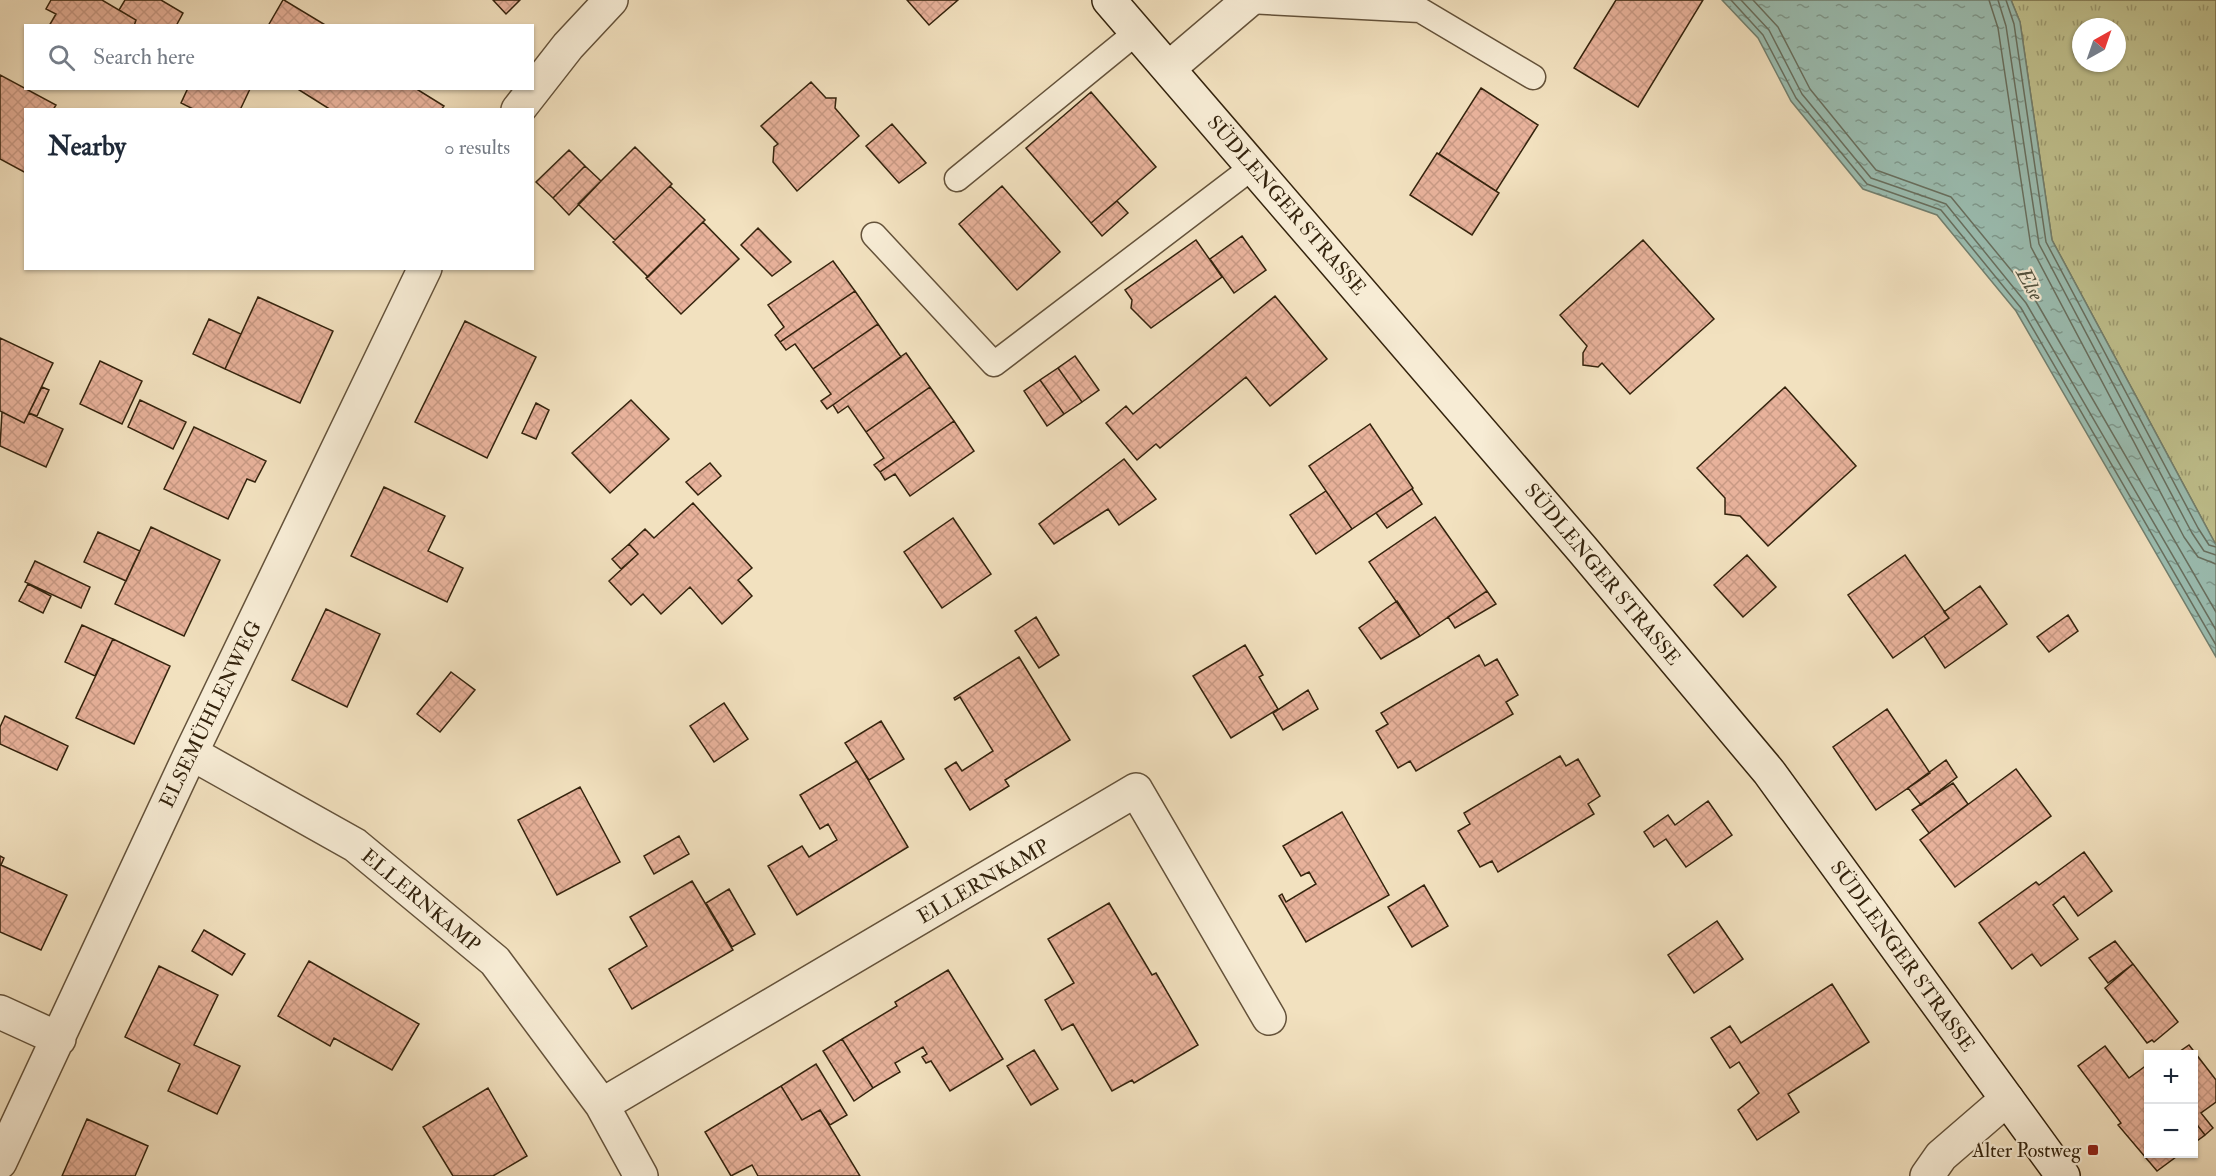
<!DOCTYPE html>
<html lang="en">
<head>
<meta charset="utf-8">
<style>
  :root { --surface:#fff; --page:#f6f6f7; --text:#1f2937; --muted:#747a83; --line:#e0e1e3 }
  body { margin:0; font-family:"IM FELL Double Pica",serif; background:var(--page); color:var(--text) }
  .controls { position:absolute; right:18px; bottom:18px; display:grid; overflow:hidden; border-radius:0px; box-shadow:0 2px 4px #0004 }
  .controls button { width:54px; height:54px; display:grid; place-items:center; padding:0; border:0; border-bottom:2px solid var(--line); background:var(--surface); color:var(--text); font:30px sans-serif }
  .compass { position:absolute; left:2072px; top:18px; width:54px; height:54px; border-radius:50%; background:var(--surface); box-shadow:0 2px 4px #0004; rotate:40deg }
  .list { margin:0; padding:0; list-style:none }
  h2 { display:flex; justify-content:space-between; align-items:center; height:78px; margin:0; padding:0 24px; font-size:26px }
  h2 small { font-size:20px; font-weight:400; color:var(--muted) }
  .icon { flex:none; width:33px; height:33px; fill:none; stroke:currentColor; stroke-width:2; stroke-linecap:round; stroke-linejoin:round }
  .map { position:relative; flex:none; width:2216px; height:1176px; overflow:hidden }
  .search { position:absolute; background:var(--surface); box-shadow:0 2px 4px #0004; left:24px; top:24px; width:510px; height:66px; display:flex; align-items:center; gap:15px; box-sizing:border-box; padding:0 21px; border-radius:0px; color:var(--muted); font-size:22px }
  .panel { position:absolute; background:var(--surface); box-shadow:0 2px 4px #0004; left:24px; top:108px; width:510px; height:162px; border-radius:0px }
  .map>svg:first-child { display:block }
  .grass { fill:url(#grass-tufts); stroke:#7a724e; stroke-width:1.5; fill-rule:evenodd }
  .water { fill:url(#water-ripples); stroke:#728070; stroke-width:1.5 }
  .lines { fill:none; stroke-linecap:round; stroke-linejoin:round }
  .shore { stroke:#687060; stroke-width:1.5 }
  .building { fill:url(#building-cross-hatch); stroke:#34230d; stroke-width:1.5 }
  .lane-casing { stroke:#64523a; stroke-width:27 }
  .street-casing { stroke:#64523a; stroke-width:36 }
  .secondary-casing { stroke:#34230d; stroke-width:36 }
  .lane { stroke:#f7ecd5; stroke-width:24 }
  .street { stroke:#f7ecd5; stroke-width:33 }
  .secondary { stroke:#f7ecd5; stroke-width:33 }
  .poi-dot { fill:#8f2418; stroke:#f7ecd5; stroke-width:2 }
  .labels { text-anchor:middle; stroke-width:4.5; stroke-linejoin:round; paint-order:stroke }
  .street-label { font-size:20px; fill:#34230d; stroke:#f7ecd5 }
  .poi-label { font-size:20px; fill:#34230d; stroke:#f7ecd5; text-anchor:end }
  .water-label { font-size:21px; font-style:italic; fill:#53523f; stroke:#f7ecd5 }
</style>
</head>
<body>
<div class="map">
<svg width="2216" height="1176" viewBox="0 0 2216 1176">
  <defs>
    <pattern id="grass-tufts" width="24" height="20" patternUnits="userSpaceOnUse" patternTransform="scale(1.5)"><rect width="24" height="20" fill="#c0c18e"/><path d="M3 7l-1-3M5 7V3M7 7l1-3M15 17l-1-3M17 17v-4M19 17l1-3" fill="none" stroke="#9d9c72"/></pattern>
    <pattern id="water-ripples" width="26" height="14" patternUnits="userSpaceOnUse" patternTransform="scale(1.5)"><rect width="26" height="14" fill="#9bbeb2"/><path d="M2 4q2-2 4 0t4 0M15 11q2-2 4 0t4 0" fill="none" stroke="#7f9a8f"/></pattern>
    <pattern id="building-cross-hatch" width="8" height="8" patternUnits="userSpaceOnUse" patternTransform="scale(1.5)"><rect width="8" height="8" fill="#e8b29b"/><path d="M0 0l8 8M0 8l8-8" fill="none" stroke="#c89984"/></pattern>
  </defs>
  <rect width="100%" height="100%" fill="#f2e1bf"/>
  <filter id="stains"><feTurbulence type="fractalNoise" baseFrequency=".00333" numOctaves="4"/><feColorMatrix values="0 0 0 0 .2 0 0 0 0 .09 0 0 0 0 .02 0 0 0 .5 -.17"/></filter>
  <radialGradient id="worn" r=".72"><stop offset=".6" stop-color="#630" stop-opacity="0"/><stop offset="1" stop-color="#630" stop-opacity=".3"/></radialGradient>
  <path class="grass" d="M2011,0H2216V545L2052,240L2020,22ZM2081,27H2117V63H2081Z"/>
  <path class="water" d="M1722,0H2011L2020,22L2052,240L2216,545V657L2016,311L1937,215L1863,189L1791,101L1758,38Z"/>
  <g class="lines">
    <path class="shore" d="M1731,0L1763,35L1796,98L1867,184L1941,210L2021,308L2216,645
      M1741,0L1769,30L1802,94L1871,178L1946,204L2026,303L2216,630
      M1753,0L1778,27L1810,89L1876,170L1951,197L2034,298L2216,612
      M1989,0L1998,28L2031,247L2184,537L2198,557L2216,564
      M1998,0L2006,26L2039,244L2192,533L2204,551L2216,555
      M2006,0L2014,24L2046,242L2198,528L2209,545L2216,547"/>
  </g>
  <path class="building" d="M51,0H102L136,20L134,26H49L56,14L46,9Z
    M125,0H161L183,13L176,26H134L136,20L119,10Z
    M283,0H284L327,26H268Z
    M493,0H520L506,14Z
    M907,0H958L929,25Z
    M1616,0H1703L1638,107L1574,68Z
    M0,75L56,105L53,110H26V173L0,159Z
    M811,82L826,98H836L835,108L859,136L797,191L773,162L774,147L778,144L761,126Z
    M188,88H249L250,89L240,110H195L181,103Z
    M296,88H415L444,106L441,110H331Z
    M1481,88L1538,125L1496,191L1439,154Z
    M1091,92L1156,167L1091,223L1026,148Z
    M892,124L926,163L899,183L866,146Z
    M635,147L672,184L615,240L578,204Z
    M569,150L585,166L553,198L536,182Z
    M1437,153L1499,193L1472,235L1410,195Z
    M585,166L601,181L569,215L553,198Z
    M670,186L705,220L648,277L613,242Z
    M1002,186L1060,252L1017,290L959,224Z
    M1117,201L1128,213L1102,236L1091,223Z
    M703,222L739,259L681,314L646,278Z
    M758,228L791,262L772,276L741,245Z
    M1242,236L1266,270L1234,293L1210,259Z
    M1196,240L1222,277L1151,328L1131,308L1132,300L1125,290Z
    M1643,240L1714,319L1630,394L1602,363L1598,367L1583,365V353L1587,346L1560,315Z
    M833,261L855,291L780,342L775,335L784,327L768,305Z
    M855,291L878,324L813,369L795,344L786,350L780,342Z
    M1275,296L1327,359L1270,406L1246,377L1160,448L1156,444L1137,460L1106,423L1126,406L1133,414Z
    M258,297L333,331L300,403L225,369Z
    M209,319L241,334L225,369L193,354Z
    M465,321L536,357L487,458L415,422Z
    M878,324L901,357L827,409L821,401L831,394L813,369Z
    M0,338L53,363L24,423L0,411Z
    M906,353L930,387L866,432L848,406L838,413L833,405Z
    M1075,356L1099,390L1082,402L1058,368Z
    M100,361L142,381L122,424L80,404Z
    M1058,368L1082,402L1064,414L1040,380Z
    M1040,380L1064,414L1047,426L1024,391Z
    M42,387L49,390L37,416L29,413Z
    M930,387L954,421L880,472L874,465L884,458L866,432Z
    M1785,387L1856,466L1768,546L1740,516L1725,514V498L1697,468Z
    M140,400L186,422L173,449L128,427Z
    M631,400L669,439L610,493L572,453Z
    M536,403L549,410L536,439L522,433Z
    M2,412L24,423L29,413L63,429L46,467L0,446Z
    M954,421L974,451L910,496L895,474L885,480L880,472Z
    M1370,424L1413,488L1352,529L1309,466Z
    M194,427L266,461L255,482L247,479L228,519L164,489Z
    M1124,459L1156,499L1119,525L1108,509L1054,544L1039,524Z
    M710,463L721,476L698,495L686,482Z
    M384,487L445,516L428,551L463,568L447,602L351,556Z
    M1412,489L1422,504L1387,528L1376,513Z
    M1326,491L1352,529L1316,554L1290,515Z
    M693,503L752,568L738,580L752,596L722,624L690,587L661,614L643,594L631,605L609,581L638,554L629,544L645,529L654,538Z
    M1435,517L1487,591L1420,636L1369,562Z
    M953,518L991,574L942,608L904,552Z
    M151,527L220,560L184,636L115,604Z
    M98,532L140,551L126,581L84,562Z
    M629,544L638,554L621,569L612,559Z
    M1747,555L1776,587L1743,617L1714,585Z
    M1905,555L1949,618L1893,658L1848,595Z
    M35,561L90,587L81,608L25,582Z
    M28,584L51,596L43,613L19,601Z
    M1980,586L2007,624L1945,668L1924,636L1949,618L1944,612Z
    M1487,591L1496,604L1455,628L1448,617Z
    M1397,601L1420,636L1381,659L1359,628Z
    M326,609L380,634L347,707L292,680Z
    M2068,615L2078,631L2049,652L2037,637Z
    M1036,617L1059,655L1039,668L1015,631Z
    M82,625L113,639L95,676L65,662Z
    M113,639L170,666L134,744L76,718Z
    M1245,645L1263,675L1259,677L1278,709L1231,738L1193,676Z
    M1479,655L1485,666L1497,659L1518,695L1506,702L1513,714L1416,771L1410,761L1398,768L1376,731L1388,724L1381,713Z
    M1019,657L1070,740L1005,780L1009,786L970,810L945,769L956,762L962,771L993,751L960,697L955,700L954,698Z
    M451,672L475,690L440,732L417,714Z
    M1308,690L1318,709L1283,730L1273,713Z
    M724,703L748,739L714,762L690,726Z
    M1887,709L1930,773L1876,810L1833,747Z
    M5,716L68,746L57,770L0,744V727Z
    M881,721L904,759L869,780L845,743Z
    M1560,756L1566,766L1578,759L1600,796L1588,804L1594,814L1498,872L1492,861L1480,867L1458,831L1470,824L1464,813Z
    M1946,760L1957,777L1921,805L1908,788Z
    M857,761L908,847L797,915L768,866L802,846L809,857L837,840L828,824L820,829L800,795Z
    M2016,769L2051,816L1955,887L1920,840Z
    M1953,783L1968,804L1929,833L1912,810Z
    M580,787L620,862L557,895L518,820Z
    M1708,801L1732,835L1686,867L1666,839L1654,847L1644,832L1668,815L1675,825Z
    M1342,812L1389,895L1306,942L1279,896L1282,894L1286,902L1316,884L1309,872L1301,876L1283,846Z
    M679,836L689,854L654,874L644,856Z
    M2084,852L2112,891L2078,916L2064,896L2053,905L2078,939L2041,966L2032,954L2012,969L1979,923L2036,882L2039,885Z
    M0,856L4,858L1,865L67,895L41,950L0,932Z
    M692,881L733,950L632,1009L609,969L647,946L630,917Z
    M1424,885L1448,926L1412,947L1388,907Z
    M729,889L755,934L732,947L706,903Z
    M1109,903L1152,975L1156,973L1198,1045L1134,1083L1132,1080L1112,1091L1073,1024L1062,1030L1045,1000L1074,983L1048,939Z
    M1717,921L1743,959L1694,993L1668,955Z
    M204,930L245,954L232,975L192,951Z
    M2115,941L2133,964L2108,983L2089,958Z
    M309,961L419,1024L392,1070L334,1038L330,1046L278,1016Z
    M2133,964L2178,1022L2154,1042L2152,1040L2147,1043L2105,988Z
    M159,966L218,995L194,1045L240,1066L217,1114L168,1091L180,1064L125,1037Z
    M948,970L1003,1059L950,1091L931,1061L926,1063L922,1057L927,1054L923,1047L895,1063L900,1072L873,1088L842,1039L897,1006L895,1002Z
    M1832,984L1869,1042L1788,1094L1799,1112L1757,1140L1738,1110L1759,1093L1739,1062L1730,1068L1711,1038L1730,1026L1741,1043Z
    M842,1039L873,1088L854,1101L823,1051Z
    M2189,1045L2216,1080V1102L2201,1113L2213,1128L2205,1135L2194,1121V1054H2176Z
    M2105,1046L2129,1078L2147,1065L2148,1066V1154H2180L2157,1171L2118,1125L2121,1123L2078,1066Z
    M1034,1050L1058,1089L1031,1105L1007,1066Z
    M816,1064L847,1115L830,1125L820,1110L802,1120L781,1086Z
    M781,1086L802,1120L820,1110L860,1176H758L752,1165L731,1176L705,1132Z
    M488,1088L527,1156L493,1176H453L423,1127Z
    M87,1119L148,1146L135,1176H62Z
    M2194,1121L2205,1135L2194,1143Z"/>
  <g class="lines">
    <defs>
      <path id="lane" d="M1248,1L1420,10L1533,77
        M957,179L1137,32
        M874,235L994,364L1254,166"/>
      <path id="street" d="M1169,68L1249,0
        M518,110L568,46L611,0
        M191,753L355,845L495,961L602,1105L641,1176
        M0,1012L59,1039
        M602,1105L1136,790L1269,1018
        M0,1162L191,753L425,268
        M1927,1176L1941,1156L2007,1099"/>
      <path id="secondary" d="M1109,0L1582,549L1769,772L2063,1176"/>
    </defs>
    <use href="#lane" class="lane-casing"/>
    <use href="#street" class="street-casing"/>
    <use href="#secondary" class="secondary-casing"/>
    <use href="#lane" class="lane"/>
    <use href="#street" class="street"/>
    <use href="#secondary" class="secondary"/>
  </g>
  <rect class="poi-dot" x="2087" y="1144" width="12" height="12" rx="3"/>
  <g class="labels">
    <g class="street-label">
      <text transform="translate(1287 205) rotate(49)" y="7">SÜDLENGER STRASSE</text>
      <text transform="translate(1603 574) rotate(50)" y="7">SÜDLENGER STRASSE</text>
      <text transform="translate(210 714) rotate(-64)" y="7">ELSEMÜHLENWEG</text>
      <text transform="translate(983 881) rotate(-30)" y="7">ELLERNKAMP</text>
      <text transform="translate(421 900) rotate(40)" y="7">ELLERNKAMP</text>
      <text transform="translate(1903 956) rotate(54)" y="7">SÜDLENGER STRASSE</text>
    </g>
    <g class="poi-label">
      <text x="2081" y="1157">Alter Postweg</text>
    </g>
    <g class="water-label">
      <text transform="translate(2030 284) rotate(61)" y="7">Else</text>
    </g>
  </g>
  <rect width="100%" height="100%" filter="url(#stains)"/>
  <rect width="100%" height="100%" fill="url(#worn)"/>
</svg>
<div class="controls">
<button>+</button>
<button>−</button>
</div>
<svg class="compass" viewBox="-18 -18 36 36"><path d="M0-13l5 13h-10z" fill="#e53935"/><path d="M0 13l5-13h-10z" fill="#747a83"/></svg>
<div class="search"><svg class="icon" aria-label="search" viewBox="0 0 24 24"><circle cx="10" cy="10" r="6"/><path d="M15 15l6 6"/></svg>Search here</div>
<section class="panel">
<h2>Nearby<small>0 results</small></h2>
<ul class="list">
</ul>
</section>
</div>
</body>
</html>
